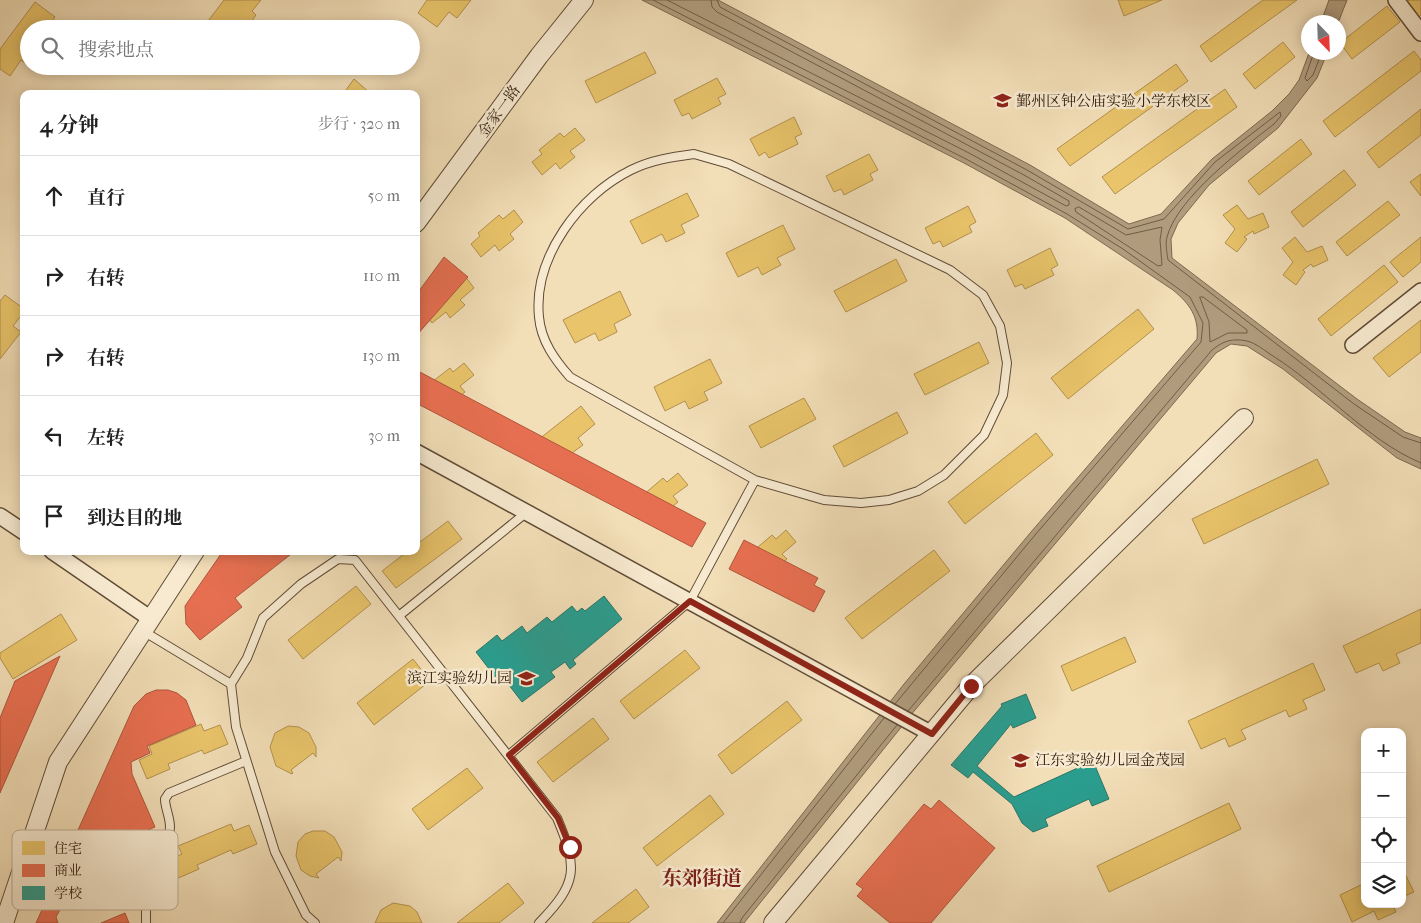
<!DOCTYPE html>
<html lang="zh">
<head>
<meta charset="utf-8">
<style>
  :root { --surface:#fff; --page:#f2f2f2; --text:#222; --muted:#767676; --line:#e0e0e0 }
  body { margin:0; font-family:"IM FELL French Canon","Noto Serif SC",serif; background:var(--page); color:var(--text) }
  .controls { position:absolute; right:15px; bottom:15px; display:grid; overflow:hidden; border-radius:10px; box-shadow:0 2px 12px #0003 }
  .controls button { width:45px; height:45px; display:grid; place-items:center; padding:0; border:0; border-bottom:1px solid var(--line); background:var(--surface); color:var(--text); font:25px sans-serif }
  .compass { position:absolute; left:1301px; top:15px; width:45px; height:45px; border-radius:50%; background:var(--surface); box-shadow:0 2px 12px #0003; rotate:157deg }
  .stop { position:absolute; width:15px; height:15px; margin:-11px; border:4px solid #8f2418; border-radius:50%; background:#fff }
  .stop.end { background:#8f2418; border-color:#fff; box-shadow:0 1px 5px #0008 }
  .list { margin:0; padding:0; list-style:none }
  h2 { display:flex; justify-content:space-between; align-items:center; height:65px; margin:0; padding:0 20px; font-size:21px }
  h2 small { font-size:16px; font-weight:400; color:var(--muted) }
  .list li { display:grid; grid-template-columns:32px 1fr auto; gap:15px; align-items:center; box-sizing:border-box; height:80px; padding:0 20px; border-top:1px solid var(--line) }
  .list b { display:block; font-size:19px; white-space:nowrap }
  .list em { font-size:16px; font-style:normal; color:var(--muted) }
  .icon { flex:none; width:28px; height:28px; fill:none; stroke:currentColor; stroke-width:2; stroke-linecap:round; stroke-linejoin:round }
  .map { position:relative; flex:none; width:1421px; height:923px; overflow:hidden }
  .search { position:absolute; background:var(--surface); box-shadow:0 2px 12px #0003; left:20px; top:20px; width:400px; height:55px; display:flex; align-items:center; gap:12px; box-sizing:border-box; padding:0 18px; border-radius:28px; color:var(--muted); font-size:19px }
  .panel { position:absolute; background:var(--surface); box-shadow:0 2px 12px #0003; left:20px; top:90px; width:400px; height:465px; border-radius:10px }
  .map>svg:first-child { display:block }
  .water { fill:#b09c7d; stroke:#7d684f }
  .homes { fill:#e9c46a; stroke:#b2914e }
  .shops { fill:#e76f51; stroke:#b0563c }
  .schools { fill:#2a9d8f; stroke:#2c7667 }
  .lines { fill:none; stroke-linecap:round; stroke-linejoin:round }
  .shore { stroke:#705c44; stroke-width:1 }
  .service-casing { stroke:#604c36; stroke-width:10 }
  .minor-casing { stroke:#604c36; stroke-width:18 }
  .tertiary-casing { stroke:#604c36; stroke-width:20 }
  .service { stroke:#f7ead0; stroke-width:8 }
  .minor { stroke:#f7ead0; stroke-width:15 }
  .tertiary { stroke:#f7ead0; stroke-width:18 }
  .route { stroke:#8f2418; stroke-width:6 }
  .labels { text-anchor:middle; stroke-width:5; stroke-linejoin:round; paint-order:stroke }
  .poi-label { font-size:15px; fill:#301b0b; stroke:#f7ead0; text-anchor:start }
  .street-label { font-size:15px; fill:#301b0b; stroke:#f7ead0 }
  .district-label { font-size:20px; font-weight:bold; fill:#7a1f14; stroke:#f7ead0 }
  .key { fill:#f7ead0; stroke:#bbac95; stroke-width:1 }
  .key-label { font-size:14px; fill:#301b0b }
</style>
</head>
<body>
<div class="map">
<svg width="1421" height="923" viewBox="0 0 1421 923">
  <rect width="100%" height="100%" fill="#f2deb7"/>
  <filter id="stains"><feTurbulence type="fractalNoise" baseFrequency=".004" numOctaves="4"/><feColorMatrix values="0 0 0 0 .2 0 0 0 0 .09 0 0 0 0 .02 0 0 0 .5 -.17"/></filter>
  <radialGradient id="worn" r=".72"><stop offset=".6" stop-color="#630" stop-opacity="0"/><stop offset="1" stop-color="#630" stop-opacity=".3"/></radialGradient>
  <path class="water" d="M642,0H718L1030,165L1129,224L1161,214L1212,159L1272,111L1289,94L1299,80L1309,53H1327L1317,78L1278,128L1209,185L1178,223L1171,239L1172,258L1357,399L1405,432L1421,438V469L1397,458L1283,369L1247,346L1231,344L1216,353L915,710L744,923H717L904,684L1031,532L1197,339C1199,317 1190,304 1173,290L1065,218L964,163Z
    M1329,0H1347L1338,23L1321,22Z"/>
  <path class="homes" d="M224,0H261L252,11L256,15L246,29H202Z
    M427,0H471L457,18L449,12L437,27L418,13Z
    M1118,0H1162L1124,16Z
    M1263,0H1297L1211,62L1200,46Z
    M1409,0H1421V15L1419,17L1407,2Z
    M35,2L55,17L46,29H29V66L21,60L10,76L0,69V49Z
    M1387,6L1400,22L1352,59L1340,43Z
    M1283,42L1295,57L1255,89L1243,74Z
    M1414,51L1421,60V71L1335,137L1323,121Z
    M645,52L656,73L596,103L585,81Z
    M1176,64L1188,81L1070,166L1057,149Z
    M717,78L726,94L718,98L721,104L692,119L689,113L682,116L674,100Z
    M354,79L370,93L369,94H343Z
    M1225,89L1237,107L1115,194L1102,177Z
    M1421,109V135L1379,168L1367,152Z
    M794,117L802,134L795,137L798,144L769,158L765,152L759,156L750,139Z
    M575,128L585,140L570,151L575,157L560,169L556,163L542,175L532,162L542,154L539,150L560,133L564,137Z
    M1301,139L1312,154L1259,195L1248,181Z
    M869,154L878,170L870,174L873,180L844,195L841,189L834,192L826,176Z
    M1344,170L1356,185L1303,227L1291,212Z
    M1421,174V196L1410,182Z
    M687,193L699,216L681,225L685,233L666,242L662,234L642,244L630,221Z
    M1388,201L1400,215L1347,256L1336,242Z
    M1237,205L1248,219L1263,213L1269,227L1254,234L1253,231L1244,237L1247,239L1237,252L1225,243L1235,229L1223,215Z
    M968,206L976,222L969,226L972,232L943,247L940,241L933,244L925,228Z
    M514,210L523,222L510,234L514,239L499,251L495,245L481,257L471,244L480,236L478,233L499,215L503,219Z
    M783,225L795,249L777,258L781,265L762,275L758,267L738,277L726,253Z
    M1295,237L1307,252L1322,246L1328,260L1313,267L1311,264L1303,270L1305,272L1296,285L1283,275L1293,262L1282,248Z
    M1421,237V262L1403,277L1390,262Z
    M1050,248L1058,265L1051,269L1054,275L1025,289L1022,284L1015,287L1007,270Z
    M896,259L907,281L846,312L834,291Z
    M1384,265L1398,282L1331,336L1318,319Z
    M465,276L474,288L460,300L465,305L450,318L446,312L432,323L422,311L432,302L429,299L450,281L454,285Z
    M620,291L631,315L614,324L617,332L599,341L595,333L575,343L563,320Z
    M5,295L24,309V312L13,326L21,332L0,359V301Z
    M1138,309L1154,329L1068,399L1051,378Z
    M1421,320V352L1389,377L1373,358Z
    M979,342L989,363L925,395L914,374Z
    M710,359L722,383L704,392L708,400L689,409L685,401L665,411L654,387Z
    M464,363L474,375L460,386L465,392L450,404L445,398L431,409L421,397L431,389L428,385L450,368L453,372Z
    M804,398L816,419L761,448L749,426Z
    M581,406L595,424L578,438L583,445L565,458L560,451L543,464L529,447Z
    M897,412L908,433L844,467L833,446Z
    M1036,433L1053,455L965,524L948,502Z
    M1317,459L1329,484L1204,544L1192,519Z
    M678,473L688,485L673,496L678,502L663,514L659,508L645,519L635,507L644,499L642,496L663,478L667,482Z
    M448,521L462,539L396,588L382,571L408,551H416V545Z
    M786,530L796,542L782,554L787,559L772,571L768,566L754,577L744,564L753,556L751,553L772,535L776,539Z
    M934,550L950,571L862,639L845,618Z
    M256,554L269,570L233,598L240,606L203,635L190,618L225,591L220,583Z
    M356,586L371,604L303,659L288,640Z
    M1421,609V643L1396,654L1400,663L1383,671L1379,663L1356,673L1343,646Z
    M61,614L77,640L13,679L0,658V653Z
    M1125,637L1136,662L1072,691L1061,666Z
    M685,650L700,668L634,719L620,701Z
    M413,659L430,681L374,725L357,703Z
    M1313,663L1325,690L1303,700L1307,709L1289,717L1286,710L1241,730L1246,739L1229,747L1225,738L1201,749L1188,721Z
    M787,701L802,720L732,774L718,755Z
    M593,718L609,739L553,782L537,762Z
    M201,724L204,731L220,725L228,744L204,754L202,750L168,764L170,769L147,779L139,760L152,754L149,746Z
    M288,726L299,727L309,733L316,747V757L313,753L291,770L293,773L292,774L276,766L270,747L275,733Z
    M0,765L6,775L0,779Z
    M467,768L483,788L428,830L412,809Z
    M710,795L724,814L657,866L643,848Z
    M141,803L151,826L93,851L83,829Z
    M1229,803L1241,829L1109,892L1097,866Z
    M231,824L234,831L249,825L257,844L233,854L231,850L197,865L199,869L176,879L168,860L182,854L178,846Z
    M313,831H325L334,837L342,852L341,861L338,857L316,874L319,878L310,876L301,870L296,856L298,842L305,834Z
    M1402,868L1414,892L1402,897Z
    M508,883L524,903L499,923H457Z
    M1365,883V904H1392L1396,912L1378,920L1374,911L1352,922L1340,895Z
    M636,889L649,907L628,923H592Z
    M393,903L410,906L417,912L422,923H375L381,910Z
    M124,915L128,923H107Z"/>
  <path class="shops" d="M444,257L468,277L416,336V295Z
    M416,370L706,523L692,547L416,403Z
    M744,540L818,578L814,585L825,591L814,612L729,569Z
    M223,551H295L235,598L242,607L200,640L186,624L185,606Z
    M60,656L0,793V718L15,681Z
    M156,690H168L177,693L186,700L196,725L147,746L150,753L131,762L132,774L155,827L89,856L56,917L58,923H36L134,706L146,694Z
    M939,800L995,848L931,923H890L857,896L863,889L856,884L924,804L931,809Z
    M125,913L129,923H101Z"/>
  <path class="schools" d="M604,596L622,619L573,660L576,664L570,669L565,662L551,672L555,677L522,702L505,680L499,685L494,680L496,678L476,652L497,635L502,641L522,626L527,633L547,617L552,622L572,606L577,612L582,608L585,611Z
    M1026,694L1036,718L1013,728L1011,724L977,766L1014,797L1093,761L1109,799L1092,806L1089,799L1045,819L1048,826L1033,832L1022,823L1012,804L973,772L968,778L951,765L1002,706L1001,704Z"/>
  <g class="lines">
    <path class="shore" d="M653,0L966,159L1067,214L1123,249L1190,297L1203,323L1201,342L1035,535L895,704
      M667,0L969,153L1066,206L1069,205V201L1024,175L717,12L712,7L711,0
      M717,0L720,7L1027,170L1128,229L1164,219L1215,162L1280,112L1281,116L1274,124C1242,149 1177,198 1167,237C1165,244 1167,253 1168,260L1354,404L1403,437L1421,443
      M1314,52L1305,78L1307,81L1313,75L1322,52
      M1079,207L1126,235L1162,227L1160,240L1162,265L1158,266L1076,212L1075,209Z
      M1200,297H1203L1247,330V333H1228L1210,342L1209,322Z
      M908,711L1212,350C1223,341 1232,338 1247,341C1256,343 1265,351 1273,356C1325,389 1365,439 1421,463
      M723,923L884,718
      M740,923L742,918L897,725"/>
    <defs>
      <path id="service" d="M694,154L729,164L950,270L983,295L1000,326L1007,363L1003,395L984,435L944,475L918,491L889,500L861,503L824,500L755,480L570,377C555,360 541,341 539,317C533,257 580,195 631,170C651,160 672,157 694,154Z
        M400,615L527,512
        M143,631L231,684
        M509,755L690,601L755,480
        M146,923V910L130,863C139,847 170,849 170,827C170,817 165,808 165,799L169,793L246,761
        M315,923L306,915L275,852L236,727L231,684L247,658L263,618L301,584L338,559L355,560L557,818C578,868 578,883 539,923"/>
      <path id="minor" d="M1396,0L1421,33
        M1353,345L1421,291
        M416,452L932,734
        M0,516L24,532
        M52,551L151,619"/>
      <path id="tertiary" d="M416,223L539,56L584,0
        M4,923L58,762L195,551
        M773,923L971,686L1244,418"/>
    </defs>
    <use href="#service" class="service-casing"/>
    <use href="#minor" class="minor-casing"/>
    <use href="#tertiary" class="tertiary-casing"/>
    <use href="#service" class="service"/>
    <use href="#minor" class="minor"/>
    <use href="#tertiary" class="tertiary"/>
  </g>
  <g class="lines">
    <path class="route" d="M570,847L558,818L509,755L690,601L932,734L971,686"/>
  </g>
  <defs>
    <symbol id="school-bare" viewBox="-9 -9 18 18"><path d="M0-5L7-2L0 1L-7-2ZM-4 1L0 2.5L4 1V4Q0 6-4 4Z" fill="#8f2418" stroke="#f7ead0" stroke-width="2.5" paint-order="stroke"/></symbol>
  </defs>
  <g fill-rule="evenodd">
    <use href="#school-bare" x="990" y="88" width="25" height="25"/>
    <use href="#school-bare" x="514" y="666" width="25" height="25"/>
    <use href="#school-bare" x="1008" y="748" width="25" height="25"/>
  </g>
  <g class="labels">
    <g class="poi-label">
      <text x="1016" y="106">鄞州区钟公庙实验小学东校区</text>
      <text x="512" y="683" text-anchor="end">滨江实验幼儿园</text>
      <text x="1035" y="765">江东实验幼儿园金茂园</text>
    </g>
    <g class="street-label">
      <text transform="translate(499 111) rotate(-54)" y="5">金家一路</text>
    </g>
    <g class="district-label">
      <text x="702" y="885">东郊街道</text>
    </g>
  </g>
  <rect x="12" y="830" width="166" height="80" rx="8" class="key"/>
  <rect x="22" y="841" width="23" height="14" fill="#e9c46a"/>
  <rect x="22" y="864" width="23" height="13" fill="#e76f51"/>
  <rect x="22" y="886" width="23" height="14" fill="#2a9d8f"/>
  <g class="key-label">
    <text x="54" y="853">住宅</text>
    <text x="54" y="875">商业</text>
    <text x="54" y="898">学校</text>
  </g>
  <rect width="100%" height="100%" filter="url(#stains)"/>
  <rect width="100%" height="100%" fill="url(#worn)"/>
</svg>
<div class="controls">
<button>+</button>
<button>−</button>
<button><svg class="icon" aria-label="locate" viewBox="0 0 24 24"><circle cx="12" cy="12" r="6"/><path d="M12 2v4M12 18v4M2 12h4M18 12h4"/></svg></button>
<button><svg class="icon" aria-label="layers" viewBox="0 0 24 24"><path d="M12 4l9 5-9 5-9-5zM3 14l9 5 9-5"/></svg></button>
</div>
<svg class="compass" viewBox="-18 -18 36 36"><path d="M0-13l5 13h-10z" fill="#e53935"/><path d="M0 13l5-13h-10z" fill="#767676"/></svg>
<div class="stop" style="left:570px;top:847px"></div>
<div class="stop end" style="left:971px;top:686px"></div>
<div class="search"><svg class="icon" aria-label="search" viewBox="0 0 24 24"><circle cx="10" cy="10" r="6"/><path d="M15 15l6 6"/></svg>搜索地点</div>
<section class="panel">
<h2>4 分钟<small>步行 · 320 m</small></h2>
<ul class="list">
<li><svg class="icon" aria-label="ahead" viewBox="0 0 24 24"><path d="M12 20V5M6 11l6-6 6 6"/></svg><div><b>直行</b></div><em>50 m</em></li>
<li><svg class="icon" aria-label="right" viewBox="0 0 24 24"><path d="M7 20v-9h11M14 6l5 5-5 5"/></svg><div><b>右转</b></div><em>110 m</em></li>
<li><svg class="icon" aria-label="right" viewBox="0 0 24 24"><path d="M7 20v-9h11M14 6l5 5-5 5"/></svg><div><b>右转</b></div><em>130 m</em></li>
<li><svg class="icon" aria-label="left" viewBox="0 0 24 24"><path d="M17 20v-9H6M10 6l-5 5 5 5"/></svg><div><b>左转</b></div><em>30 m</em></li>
<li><svg class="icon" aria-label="arrive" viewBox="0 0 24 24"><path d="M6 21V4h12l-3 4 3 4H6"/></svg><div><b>到达目的地</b></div></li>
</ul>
</section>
</div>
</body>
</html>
